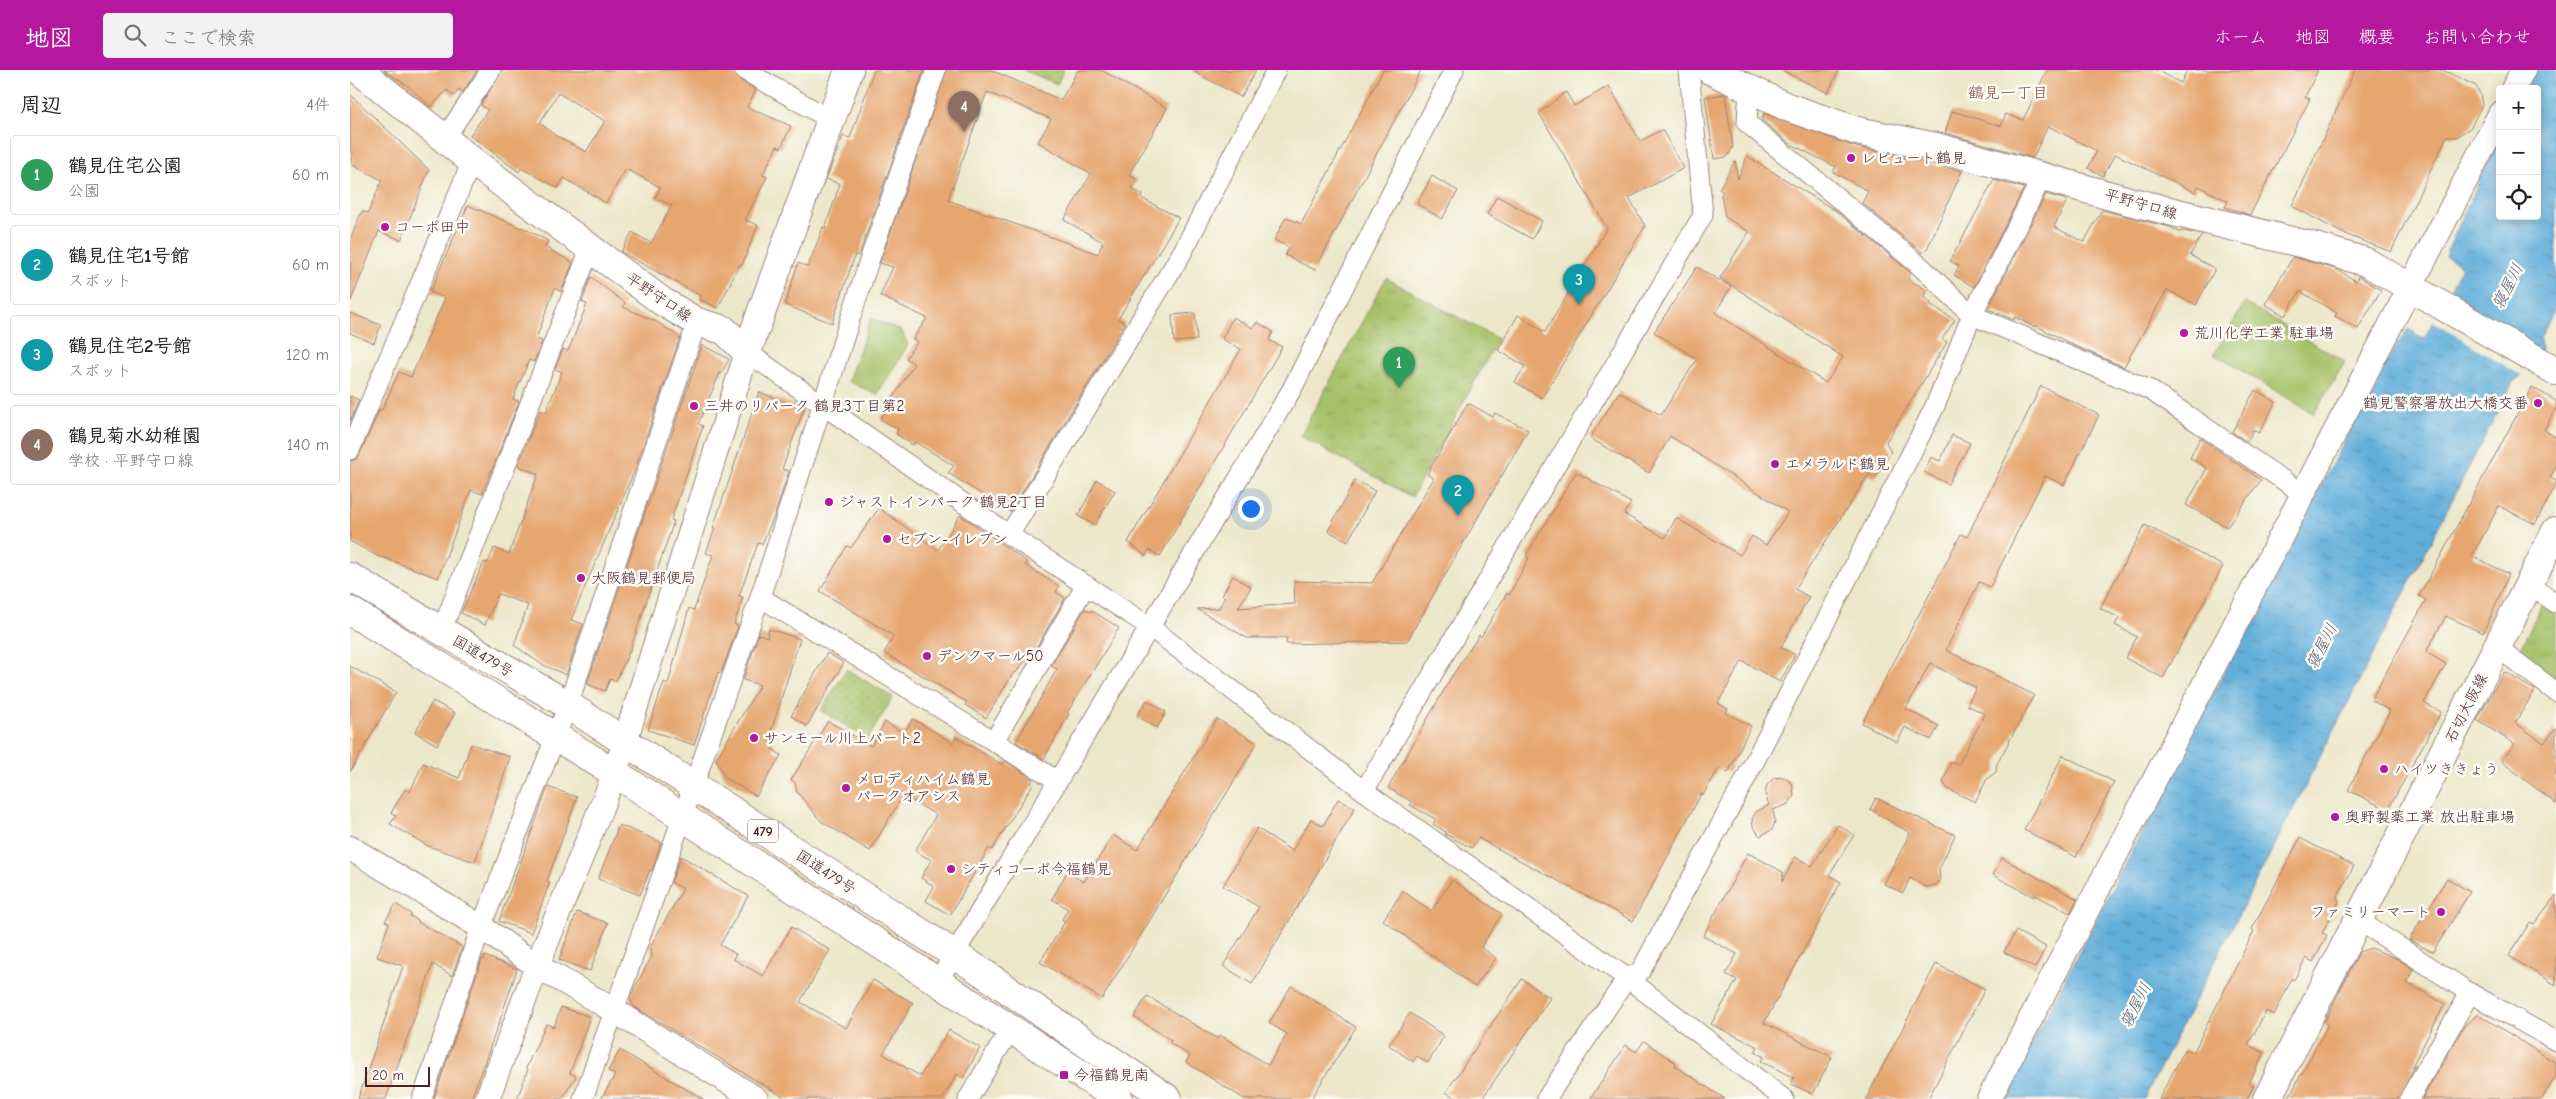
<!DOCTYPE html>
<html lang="ja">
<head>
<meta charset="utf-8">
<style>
  :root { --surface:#fff; --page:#f2f2f2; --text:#222; --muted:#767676; --line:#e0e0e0; --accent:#b5179e }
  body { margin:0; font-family:"Comic Neue","Klee One",sans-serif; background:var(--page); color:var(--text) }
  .controls { position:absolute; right:15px; top:15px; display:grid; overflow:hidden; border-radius:5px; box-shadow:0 2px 12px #0003 }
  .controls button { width:45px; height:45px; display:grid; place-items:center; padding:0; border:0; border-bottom:1px solid var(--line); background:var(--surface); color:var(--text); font:25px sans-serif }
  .scale { position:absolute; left:15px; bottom:12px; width:65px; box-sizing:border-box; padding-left:5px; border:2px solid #4a1f2b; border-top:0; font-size:14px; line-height:18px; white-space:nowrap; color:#4a1f2b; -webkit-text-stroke:4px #fdfcf7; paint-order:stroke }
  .you { position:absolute; left:900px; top:438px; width:18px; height:18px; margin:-12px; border:4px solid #fff; border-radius:50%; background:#1a73e8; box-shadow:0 0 0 8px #1a73e833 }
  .badge { display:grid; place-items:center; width:32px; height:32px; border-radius:50%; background:var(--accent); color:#fff; font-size:16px; font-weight:700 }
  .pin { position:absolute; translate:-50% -41px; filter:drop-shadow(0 1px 2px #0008) }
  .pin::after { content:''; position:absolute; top:26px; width:18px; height:15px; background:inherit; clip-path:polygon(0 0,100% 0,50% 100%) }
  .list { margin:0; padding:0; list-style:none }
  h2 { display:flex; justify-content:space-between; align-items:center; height:65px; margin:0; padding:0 20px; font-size:21px }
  h2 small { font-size:16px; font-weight:400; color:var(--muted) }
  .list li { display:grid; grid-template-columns:32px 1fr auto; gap:15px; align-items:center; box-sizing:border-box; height:80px; margin:0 10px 10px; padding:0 10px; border:1px solid var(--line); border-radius:5px }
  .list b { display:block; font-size:19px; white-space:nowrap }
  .list p { margin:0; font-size:16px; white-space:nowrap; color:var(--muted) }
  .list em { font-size:16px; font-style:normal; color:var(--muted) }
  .icon { flex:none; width:28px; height:28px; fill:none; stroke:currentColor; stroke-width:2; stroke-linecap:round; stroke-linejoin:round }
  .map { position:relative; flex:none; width:2206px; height:1029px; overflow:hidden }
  header { display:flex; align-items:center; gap:30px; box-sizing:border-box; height:70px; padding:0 25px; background:var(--accent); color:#fff }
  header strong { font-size:24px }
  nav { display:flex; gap:28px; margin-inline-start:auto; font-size:18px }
  .search { width:350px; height:45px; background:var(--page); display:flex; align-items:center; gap:12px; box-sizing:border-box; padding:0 18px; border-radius:5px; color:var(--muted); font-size:19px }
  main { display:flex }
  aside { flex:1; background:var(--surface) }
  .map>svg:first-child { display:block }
  .grass { fill:url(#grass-dots); stroke:#787049 }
  .park { fill:url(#park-tufts); stroke:#787049 }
  .pitch { fill:#a5c167; stroke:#787049 }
  .water { fill:url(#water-ripples); stroke:#566682 }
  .pier { fill:#ede7c9 }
  .building { fill:#e6a66f; fill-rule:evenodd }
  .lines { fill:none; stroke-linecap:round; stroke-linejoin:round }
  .minor-casing { stroke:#9c837a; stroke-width:21 }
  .tertiary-casing { stroke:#9c837a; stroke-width:26 }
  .secondary-casing { stroke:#9c837a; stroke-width:30 }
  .trunk-casing { stroke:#9c837a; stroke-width:30 }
  .minor { stroke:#fff; stroke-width:19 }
  .tertiary { stroke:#fff; stroke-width:24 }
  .secondary { stroke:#fff; stroke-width:28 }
  .trunk { stroke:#fff; stroke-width:28 }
  .poi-dot { fill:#b5179e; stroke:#fdfcf7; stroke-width:2 }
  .labels { text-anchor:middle; stroke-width:5; stroke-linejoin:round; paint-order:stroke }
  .shield { fill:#fdfcf7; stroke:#806168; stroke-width:1 }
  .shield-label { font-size:14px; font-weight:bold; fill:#4a1f2b }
  .poi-label { font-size:15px; fill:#4a1f2b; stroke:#fdfcf7; text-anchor:start }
  .street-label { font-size:15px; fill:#4a1f2b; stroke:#fdfcf7 }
  .neighbourhood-label { font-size:16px; fill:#814e43; stroke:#fdfcf7 }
  .water-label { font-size:16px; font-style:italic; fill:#535871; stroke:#fdfcf7 }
</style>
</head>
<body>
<header>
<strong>地図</strong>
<div class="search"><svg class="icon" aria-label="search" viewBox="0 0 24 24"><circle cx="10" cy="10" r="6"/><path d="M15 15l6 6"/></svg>ここで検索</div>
<nav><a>ホーム</a><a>地図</a><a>概要</a><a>お問い合わせ</a></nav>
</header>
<main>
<aside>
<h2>周辺<small>4件</small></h2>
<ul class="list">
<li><span class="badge" style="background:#2e9e5b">1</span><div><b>鶴見住宅公園</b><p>公園</p></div><em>60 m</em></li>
<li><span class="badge" style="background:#0f9aa8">2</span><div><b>鶴見住宅1号館</b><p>スポット</p></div><em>60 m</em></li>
<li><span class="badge" style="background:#0f9aa8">3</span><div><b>鶴見住宅2号館</b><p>スポット</p></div><em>120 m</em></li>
<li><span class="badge" style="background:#8d6e63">4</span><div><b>鶴見菊水幼稚園</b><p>学校 · 平野守口線</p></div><em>140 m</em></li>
</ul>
</aside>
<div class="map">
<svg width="2206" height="1029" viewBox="0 0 2206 1029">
  <defs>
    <pattern id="grass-dots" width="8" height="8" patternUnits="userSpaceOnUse" patternTransform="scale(1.25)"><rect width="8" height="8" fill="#a5c167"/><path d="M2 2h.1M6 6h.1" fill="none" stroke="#90a55a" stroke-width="1.8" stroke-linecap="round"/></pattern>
    <pattern id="park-tufts" width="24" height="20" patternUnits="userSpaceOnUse" patternTransform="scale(1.25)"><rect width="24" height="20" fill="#a5c167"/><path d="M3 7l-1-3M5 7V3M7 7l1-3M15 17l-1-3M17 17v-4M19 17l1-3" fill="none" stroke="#90a55a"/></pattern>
    <pattern id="water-ripples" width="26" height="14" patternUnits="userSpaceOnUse" patternTransform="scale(1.25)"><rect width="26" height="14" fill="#61aeda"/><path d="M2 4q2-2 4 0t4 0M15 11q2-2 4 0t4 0" fill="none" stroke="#528db1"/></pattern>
  </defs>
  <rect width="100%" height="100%" fill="#fdfcf7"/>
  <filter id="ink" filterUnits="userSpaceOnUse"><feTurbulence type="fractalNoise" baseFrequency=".02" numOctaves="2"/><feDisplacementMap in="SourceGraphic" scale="10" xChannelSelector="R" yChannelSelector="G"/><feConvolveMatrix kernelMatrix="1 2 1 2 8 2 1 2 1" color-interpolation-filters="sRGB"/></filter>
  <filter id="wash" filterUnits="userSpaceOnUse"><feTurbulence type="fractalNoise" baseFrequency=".0096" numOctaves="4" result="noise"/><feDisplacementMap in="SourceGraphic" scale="20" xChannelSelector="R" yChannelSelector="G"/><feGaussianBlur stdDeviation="1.12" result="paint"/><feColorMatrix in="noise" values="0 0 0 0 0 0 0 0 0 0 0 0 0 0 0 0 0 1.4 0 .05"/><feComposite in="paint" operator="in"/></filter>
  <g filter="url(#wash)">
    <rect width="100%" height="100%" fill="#ede7c9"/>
    <path class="grass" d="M496,599L543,627L518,669L471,641Z"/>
    <path class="park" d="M673,0H714L707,14Z
      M1036,208L1148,269L1062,427L950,366Z
      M2192,534L2206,542V613L2167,585Z"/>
    <path class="pitch" d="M1895,233L1995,292L1964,344L1864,284Z
      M521,248L552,261L558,275L527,325L498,311Z"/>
    <path class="water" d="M2184,0H2206V236L2190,268L2191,278L2186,303H2176L2163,312L1794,1029H1653L2032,298L2058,259L2064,262L2065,265L2074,269L2085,248L2104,223L2100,220L2112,196L2095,186L2150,65V146H2187V19H2174Z"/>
    <path class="pier" d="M2098,227L2186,303L2172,306L2081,250Z"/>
    <g id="blocks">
      <path class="building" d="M34,0H127L113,22L109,19L104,26L97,20L81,37L59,17Z
        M152,0H383L388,9L406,20L397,37L441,56L431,78L427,76L413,105L417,107L395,150L408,155L392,195L390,194L368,238L349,229L351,226L271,182L282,162L301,173L322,135L305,128L310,117L276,99L256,133L214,108L208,118L171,98L169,102L120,65L138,40L131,35ZM208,23L255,51L236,82L206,66L190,53Z
        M524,0H574L509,185H505L482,253L435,235L448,193L458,197L473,157L475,158L490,114L476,109L493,66L500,68Z
        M597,0H641L711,30L728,0H751L817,38L779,105L787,110L782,119L793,125L791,128L829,148L768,249L775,253L660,442L598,403L604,396L565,372L563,375L546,364L548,359L530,349L564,294L556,288L567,272L563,269L577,248L530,226L543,197L530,193ZM637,22L701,49L688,72L741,104L714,150L753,172L748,184L598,130Z
        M841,0H906L891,27Z
        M1033,0H1071L965,200L935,185L939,177L924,170L936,147L951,154Z
        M1431,0H1489L1478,23Z
        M1697,0H1806L1831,13L1837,0H1968L1955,27L1960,29L1900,145L1875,137L1878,131L1848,116L1845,122L1765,84L1753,106L1738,98L1747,81L1698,56L1683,88L1595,63L1602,41L1651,56L1656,44L1673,50Z
        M2005,0H2093L2126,16L2130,24L2132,35L2121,57L2107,67L2097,66L2041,182L1992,163L1942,136Z
        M1259,16L1290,71L1312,60L1334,98L1279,128L1295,156L1192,328L1165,312L1175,296L1148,280L1168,245L1195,262L1257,158L1189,43L1216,22L1224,36Z
        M0,24L79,100L51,170L29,161L1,231L0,170L12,141L18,143L32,110L2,95L3,83L0,81Z
        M1375,24L1383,77L1377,87L1364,89L1355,27Z
        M1414,43L1502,76L1612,101L1577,179L1573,183L1512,133L1518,121L1483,102L1486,97L1439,73L1412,50Z
        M1397,86L1486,141L1561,203L1558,209L1577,220L1573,227L1581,232L1580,234L1605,250L1592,269L1597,272L1536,372L1541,382L1525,408L1519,404L1445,519L1459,527L1431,577L1445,585L1430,612L1392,591L1368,633L1378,639L1376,643L1401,656L1378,703L1369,698L1353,725L1351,724L1283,851L1128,768L1122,778L1095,764L1096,762L1083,754L1086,749L1060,735L1062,732L1038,718L1102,606L1129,565L1131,567L1157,523L1159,525L1179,488L1176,486L1226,402L1281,433L1274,444L1315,468L1326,448L1390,485L1402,466L1416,475L1438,442L1320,366L1299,403L1240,368L1269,322L1311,345L1347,289L1304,262L1347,197L1381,217L1365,243L1476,313L1493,287L1370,208L1399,162L1375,147L1371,125L1373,121L1369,119L1385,91L1388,109Z
        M1082,106L1108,121L1092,149L1067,134Z
        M1644,110L1674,118L1624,217L1604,205L1609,196L1600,191Z
        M1696,124L1717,130L1704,157L1734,172L1752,140L1820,157L1829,162L1834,161L1852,165L1840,185L1865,199L1846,235L1817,220L1774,297L1723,275L1685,255L1684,257L1665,247L1664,250L1638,239Z
        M1147,126L1192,151L1182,169L1137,144Z
        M118,135L171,158L172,157L198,171L195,177L223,193L211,222L205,218L186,269L192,271L184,292L179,290L163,329L169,332L132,424L121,420L88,508L32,487L31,488L0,471V391L6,389L10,384L30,339L32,340L49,302L61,307L95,228L80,222Z
        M1943,187L1986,199L2006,211L2008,206L2031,220L2008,259L1985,246L1987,243L1950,221L1935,246L1915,234Z
        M241,207L275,233L273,237L307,252L330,267L286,397L221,550L233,554L216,605L191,594L164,575L178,535L148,524L135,555L111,543L134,492L138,493L144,478L159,484L188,404L168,396L190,340L196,342L212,302L205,299L213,279L218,281L237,234L232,232Z
        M0,243L31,255L24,273L0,263Z
        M845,243L847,270L824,272L822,245Z
        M883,247L903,258L907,252L923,262L919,270L932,277L810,486L799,480L796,486L778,472L891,279L872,269Z
        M352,275L379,289L371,304L370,303L348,354L353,356L321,450L324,451L280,580L266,611L260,609L255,621L237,614Z
        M1691,316L1749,345L1714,415L1695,406L1640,517L1629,512L1596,580L1684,625L1647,694L1646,702L1637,709L1625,732L1598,719L1593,712L1601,692L1608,695L1635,644L1617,635L1626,618L1580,593L1556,639L1589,656L1581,670L1555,657L1547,672L1512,653L1611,464L1617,467Z
        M2182,317L2206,331V338L2194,360L2206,367V396L2200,408L2206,411V415L2185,454L2149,436L2122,486L2159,504L2133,563L2096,546L2076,582L2096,594L2074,633L2091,642L2038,740L1998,720L2040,641L2021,630L2076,530L2069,526Z
        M1905,320L1926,332L1909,363L1903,360L1897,372L1882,362Z
        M409,322L454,339L432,399L439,401L425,444L412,474L408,473L389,526L393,527L384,554L388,556L371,603L368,602L344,675L298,660L314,612L318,614L339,538L344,540L363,485L356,483L365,458H363Z
        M0,326L9,330L0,351Z
        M1118,333L1143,347L1145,343L1178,360L1057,571L936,574L937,568H897L847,539L869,538L875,527L872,525L883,506L901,517L888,538L945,534L944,511L1022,513L1084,408L1077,404Z
        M1602,365L1620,373L1598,414L1574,402L1581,387L1590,391Z
        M1850,368L1911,410L1877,457L1836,435L1857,398L1840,388Z
        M747,410L765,421L745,455L728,446Z
        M1005,410L1025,421L998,471L978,461Z
        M529,438L588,480L610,445L677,492L675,495L709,516L706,522L715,528L682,585L679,583L666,603L664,602L636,648L615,635L617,632L534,583L544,566L470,521L497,476L501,478Z
        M1795,455L1873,496L1813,608L1775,588L1787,567L1765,555L1769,548L1750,538Z
        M735,539L740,542L741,540L769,558L717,643L719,644L694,689L666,672L707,599L701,596Z
        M419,559L450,569L418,671L425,674L422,679L431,685L406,726L375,708L366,689L410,615L393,610L409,564L417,567Z
        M477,583L494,593L457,656L441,646Z
        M0,596L46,622L0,702Z
        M2154,602L2185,620L2165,653L2194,673L2206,658V734L2151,691L2165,674L2127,650Z
        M797,630L816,642L807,658L787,646Z
        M83,631L105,643L87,675L65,662Z
        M563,649L603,673L606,667L653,695L655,691L683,709L680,713L683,714L642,780L639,778L600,845L576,831L584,816L571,808L581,790L565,781L586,745L553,725L520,781L471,751L447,722L445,712L441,710L478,651L521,676L535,652L554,663Z
        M867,649L907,673L752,929L690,892L715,852L712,849L718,839L702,829L717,802L734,812L763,765L787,780Z
        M121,674L160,687L125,792L78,776L40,754L46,746L41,743L55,719L60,722L73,693L109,708Z
        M1713,685L1764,712L1726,787L1674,760Z
        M1433,707L1442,713L1444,726L1438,734L1423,740L1425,751L1422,760L1410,766L1403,756L1402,749L1406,742L1419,735L1415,724L1417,715L1424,708Z
        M198,717L227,727L197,811L200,812L181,863L149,851Z
        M1526,728L1605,765L1589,799L1590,810L1586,815L1576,817L1560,808L1553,823L1534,814L1560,763L1520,739Z
        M988,729L1005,738L902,914L873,896L909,837L873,816L907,758L942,781L961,749L973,756Z
        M269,755L311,772L302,801L300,800L290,825L248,809Z
        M1488,755L1504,765L1479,805L1491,812L1414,953L1482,987L1463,1024L1441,1014L1444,1008L1411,991L1414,987L1405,982L1408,977L1361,954L1387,910L1376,904L1387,884L1353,866L1398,783L1433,802L1432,812L1445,787L1462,796Z
        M1950,768L2004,796L1987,827L1989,832L1972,863L1977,865L1963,892L1956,888L1944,910L1942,908L1924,945L1916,941L1898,975L1914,983L1899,1013L1904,1016L1897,1029H1809L1835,979L1843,983L1904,861L1902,859Z
        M331,786L398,826L370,875L386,884L383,889L413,906L441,857L480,880L450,932L496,958L523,910L563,933L533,984L570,1006L599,960L630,978L613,1008L607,1004L593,1029H437L283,936L280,928L285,917L302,886L300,877L333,819L321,812Z
        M1652,788L1727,829L1720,843L1685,825L1684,827L1643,805Z
        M2097,808L2120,822L2083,882L2059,870Z
        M1102,810L1152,844L1131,877L1146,888L1125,917L1033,850L1053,821L1081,841Z
        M2206,825V915L2159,886L2180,852L2184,854Z
        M46,834L61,844L60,846L69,851L68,852L112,877L102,906L83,894L36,1029H8L53,896L27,887L39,853L35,851Z
        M227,842L258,853L240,901L209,890Z
        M1666,861L1696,877L1685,898L1654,882Z
        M2021,878L2048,889L2063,899L2057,913L2095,934L2061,998L2066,994L2048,1029H1938L1978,955L1974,953L2009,882Z
        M135,886L167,899L150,950L121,1029H84L132,889L134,890Z
        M1586,894L1635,919L1578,1029H1516Z
        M1172,909L1200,928L1132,1029H1107L1096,1022Z
        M941,916L1006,957L961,1029H894L836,992L840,986L820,973L821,970L784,947L797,926L868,969L870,965L918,995L937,964L919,953Z
        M211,937L240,947L220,1003L226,1006L212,1029H167L178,999L176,998L196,954L204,957Z
        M1060,943L1094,966L1078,993L1067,986L1063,992L1039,975Z
        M2128,944L2206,993V1006L2192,1029H2072L2115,955Z
        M1294,971L1326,993L1325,996L1375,1029H1240L1276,975L1286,982Z
        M270,980L353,1029H251L265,1005L258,1001Z"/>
    </g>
  </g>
  <g filter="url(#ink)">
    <use href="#blocks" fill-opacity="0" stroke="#9c837a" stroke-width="1"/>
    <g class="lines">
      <defs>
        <path id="minor" d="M394,0L481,50
          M1399,18L1397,53L1569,195L1622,245L1800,320L1952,423
          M94,69L141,0
          M397,282L659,465L800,557L1014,721L1277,908L1434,1029
          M0,380L122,91
          M659,465L833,181L926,0
          M2179,515L2206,533
          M410,527L708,711
          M91,562L240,179
          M2147,577L2206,622
          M644,671L736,515
          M1014,721L1353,145L1339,0
          M2008,850L2120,923L2206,971
          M587,913L942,319L1104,0
          M72,1029L131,857L218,635L347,252
          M233,1029L410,527L518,194L586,0
          M618,1029L660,960
          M1196,1029L1277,908L1290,902L1394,712L1563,380L1585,336L1622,245L1692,107
          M2059,1029L2120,923"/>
        <path id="tertiary" d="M2163,19L2173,0
          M0,778L131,857L187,896L265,941L406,1029
          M137,1029L187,896L265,703L397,282
          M1639,1029L2150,44"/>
        <path id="secondary" d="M9,0L122,91L313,232L347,252L374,260L397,282L499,0
          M1360,0L1437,37L1507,61L1586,77L1779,131L1958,175L2016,192L2206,301
          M1917,1029L2206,461"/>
        <path id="trunk" d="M0,507L218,635L632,902L818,1029
          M0,541L265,703L769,1029"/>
      </defs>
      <use href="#minor" class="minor-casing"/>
      <use href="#tertiary" class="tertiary-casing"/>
      <use href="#secondary" class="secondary-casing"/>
      <use href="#trunk" class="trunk-casing"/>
      <use href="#minor" class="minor"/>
      <use href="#tertiary" class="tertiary"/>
      <use href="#secondary" class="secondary"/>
      <use href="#trunk" class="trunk"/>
    </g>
  </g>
  <g class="poi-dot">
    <circle cx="1501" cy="88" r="5"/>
    <circle cx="35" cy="157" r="5"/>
    <circle cx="1834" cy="263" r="5"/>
    <circle cx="2188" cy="333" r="5"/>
    <circle cx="344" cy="336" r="5"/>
    <circle cx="1425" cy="394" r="5"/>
    <circle cx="479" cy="432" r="5"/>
    <circle cx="537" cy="469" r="5"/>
    <circle cx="231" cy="508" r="5"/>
    <circle cx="577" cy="586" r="5"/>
    <circle cx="404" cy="668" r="5"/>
    <circle cx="2034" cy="699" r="5"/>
    <circle cx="496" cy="718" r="5"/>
    <circle cx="1985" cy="747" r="5"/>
    <circle cx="601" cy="799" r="5"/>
    <circle cx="2091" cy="842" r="5"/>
    <rect x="709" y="1000" width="10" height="10" rx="2.5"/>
  </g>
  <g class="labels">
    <rect class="shield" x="398" y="749.5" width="30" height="23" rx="4"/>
    <g class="shield-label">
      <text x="413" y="766">479</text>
    </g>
    <g class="poi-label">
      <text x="1511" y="93">レピュート鶴見</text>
      <text x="45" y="162">コーポ田中</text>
      <text x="1844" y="268">荒川化学工業 駐車場</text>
      <text x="2178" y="338" text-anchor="end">鶴見警察署放出大橋交番</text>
      <text x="354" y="341">三井のリパーク 鶴見3丁目第2</text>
      <text x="1435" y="399">エメラルド鶴見</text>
      <text x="489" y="437">ジャストインパーク 鶴見2丁目</text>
      <text x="547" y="474">セブン-イレブン</text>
      <text x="241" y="513">大阪鶴見郵便局</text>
      <text x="587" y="591">デンクマール50</text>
      <text x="414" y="673">サンモール川上パート2</text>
      <text x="2044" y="704">ハイツききょう</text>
      <text x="506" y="714">メロディハイム鶴見<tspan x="506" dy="17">パークオアシス</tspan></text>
      <text x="1995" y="752">奥野製薬工業 放出駐車場</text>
      <text x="611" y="804">シティコーポ今福鶴見</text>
      <text x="2081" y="847" text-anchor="end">ファミリーマート</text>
      <text x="724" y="1010">今福鶴見南</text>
    </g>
    <g class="street-label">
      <text transform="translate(1791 134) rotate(16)" y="5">平野守口線</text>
      <text transform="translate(309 227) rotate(34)" y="5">平野守口線</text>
      <text transform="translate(133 586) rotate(30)" y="5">国道479号</text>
      <text transform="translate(2116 638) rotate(-63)" y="5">石切大阪線</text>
      <text transform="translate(476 802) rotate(33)" y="5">国道479号</text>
    </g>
    <g class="neighbourhood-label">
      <text x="1658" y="28">鶴見一丁目</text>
    </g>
    <g class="water-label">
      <text transform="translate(2157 216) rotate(-63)" y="6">寝屋川</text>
      <text transform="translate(1971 576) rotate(-63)" y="6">寝屋川</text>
      <text transform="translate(1785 935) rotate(-63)" y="6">寝屋川</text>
    </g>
  </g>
</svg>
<div class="controls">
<button>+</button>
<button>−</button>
<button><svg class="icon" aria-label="locate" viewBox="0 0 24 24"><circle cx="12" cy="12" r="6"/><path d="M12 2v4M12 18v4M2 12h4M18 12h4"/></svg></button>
</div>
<div class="scale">20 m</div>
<div class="you"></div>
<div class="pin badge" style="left:1049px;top:318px;background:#2e9e5b">1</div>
<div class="pin badge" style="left:1108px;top:446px;background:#0f9aa8">2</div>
<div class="pin badge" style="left:1229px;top:235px;background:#0f9aa8">3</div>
<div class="pin badge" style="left:614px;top:62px;background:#8d6e63">4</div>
</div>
</main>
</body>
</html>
